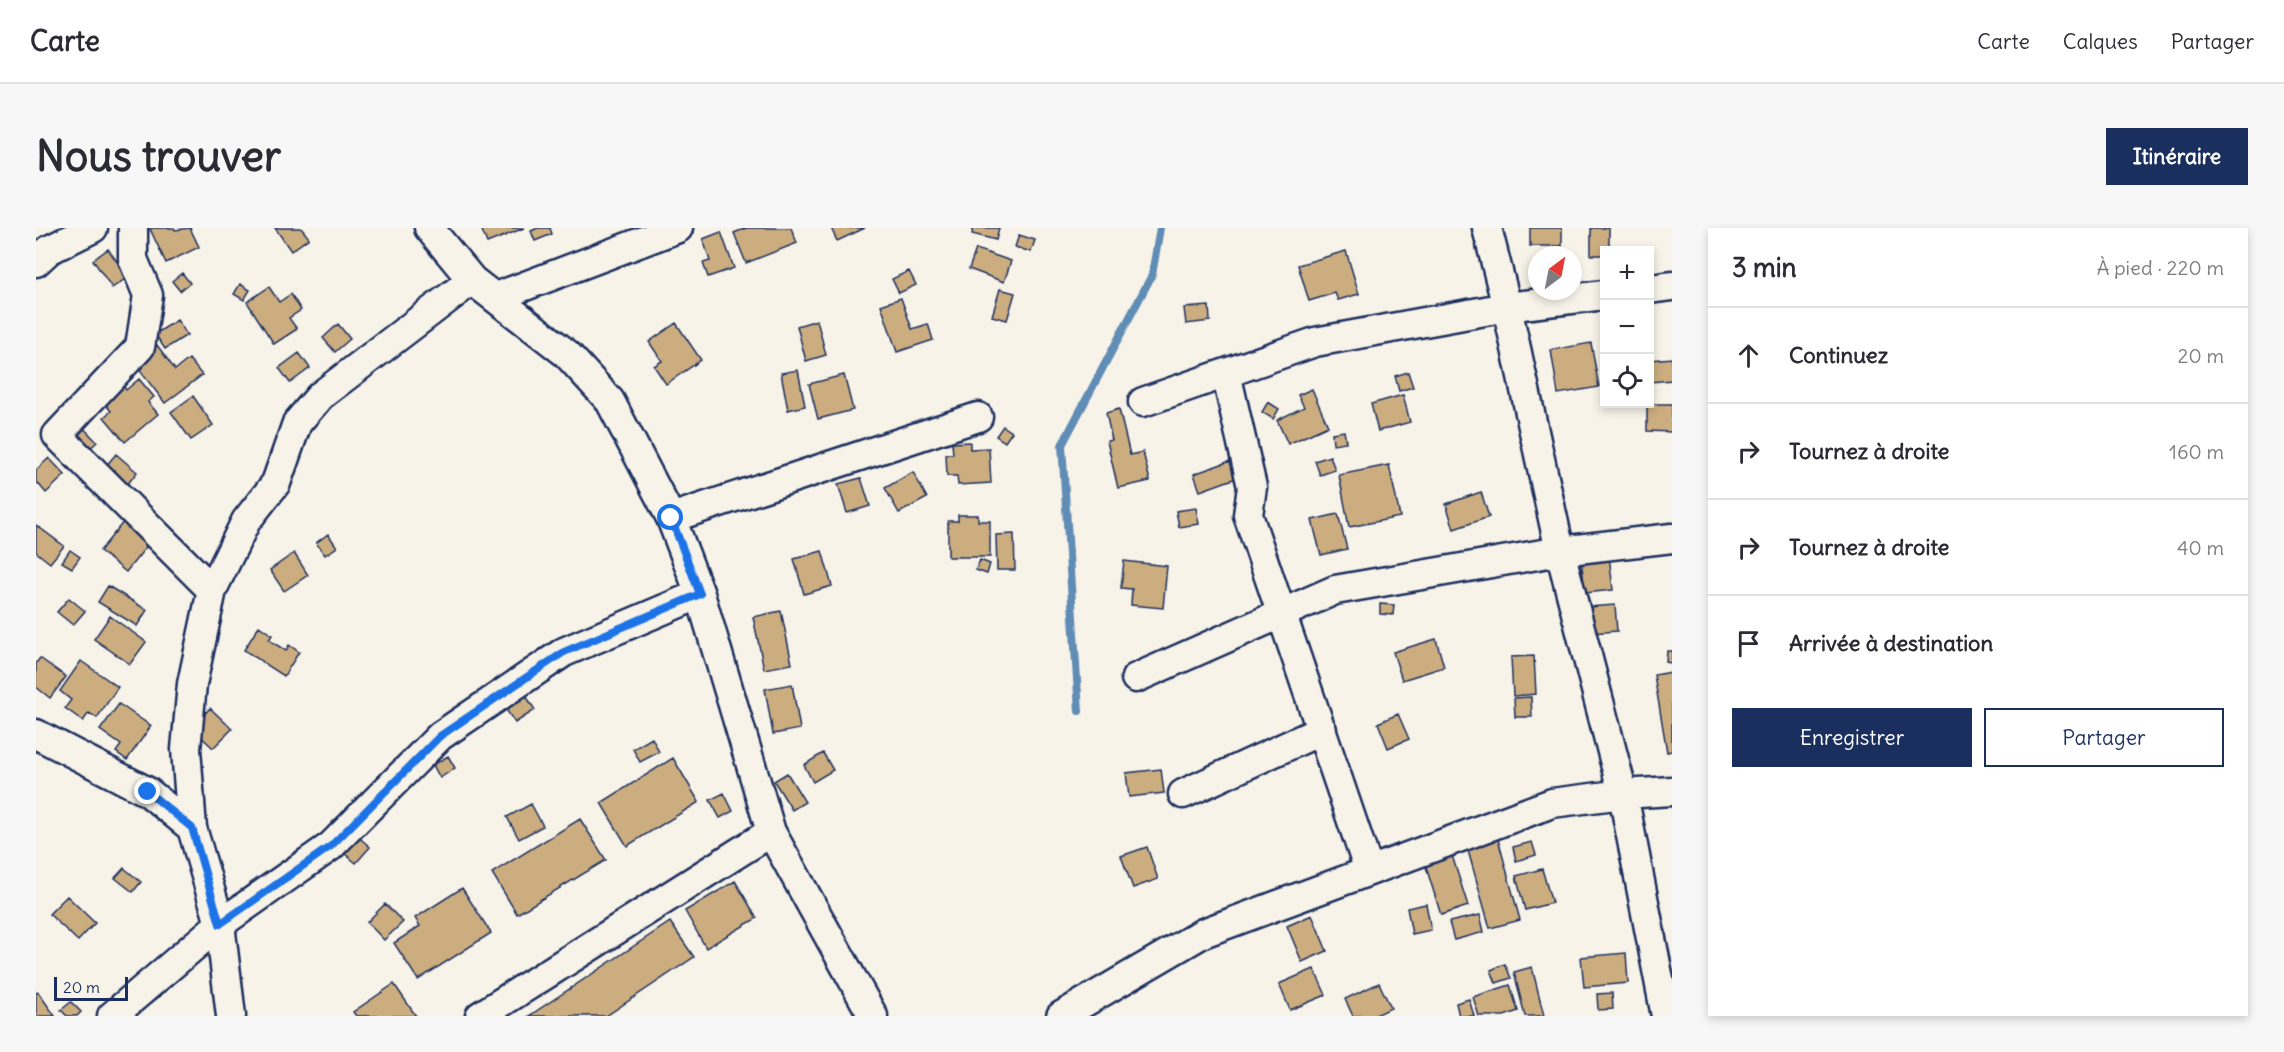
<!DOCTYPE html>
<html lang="fr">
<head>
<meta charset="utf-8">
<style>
  :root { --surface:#fff; --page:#f7f7f7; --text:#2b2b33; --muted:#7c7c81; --line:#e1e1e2; --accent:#1b2f5e }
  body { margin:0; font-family:Delius,sans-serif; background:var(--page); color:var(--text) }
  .controls { position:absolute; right:18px; top:18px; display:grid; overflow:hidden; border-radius:0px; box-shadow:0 3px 9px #0003 }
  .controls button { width:54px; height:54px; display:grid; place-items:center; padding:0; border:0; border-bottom:2px solid var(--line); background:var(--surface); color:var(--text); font:30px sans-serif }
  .compass { position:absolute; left:1492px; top:18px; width:54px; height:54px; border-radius:50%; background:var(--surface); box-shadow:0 3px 9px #0003; rotate:32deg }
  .scale { position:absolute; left:18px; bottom:15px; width:74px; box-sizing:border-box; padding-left:6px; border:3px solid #1b2f5e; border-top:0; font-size:16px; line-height:21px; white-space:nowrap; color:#1b2f5e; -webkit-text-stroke:4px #f7f3e8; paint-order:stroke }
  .stop { position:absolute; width:18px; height:18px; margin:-14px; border:4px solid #1a73e8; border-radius:50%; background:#fff }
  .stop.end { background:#1a73e8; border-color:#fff; box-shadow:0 2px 6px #0008 }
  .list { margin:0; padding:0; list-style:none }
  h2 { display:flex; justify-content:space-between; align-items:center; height:78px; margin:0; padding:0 24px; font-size:26px }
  h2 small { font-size:20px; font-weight:400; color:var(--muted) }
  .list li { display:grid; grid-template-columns:39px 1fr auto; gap:18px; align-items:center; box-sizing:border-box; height:96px; padding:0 24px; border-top:2px solid var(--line) }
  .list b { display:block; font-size:22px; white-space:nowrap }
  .list em { font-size:20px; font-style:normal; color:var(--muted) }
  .actions { display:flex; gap:12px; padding:18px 24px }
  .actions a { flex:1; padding:14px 0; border:2px solid var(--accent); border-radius:0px; text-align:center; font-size:21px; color:var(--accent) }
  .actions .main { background:var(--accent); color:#fff }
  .icon { flex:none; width:33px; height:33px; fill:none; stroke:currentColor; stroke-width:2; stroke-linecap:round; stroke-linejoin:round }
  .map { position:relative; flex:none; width:1636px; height:788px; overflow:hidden; border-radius:0px }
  header { display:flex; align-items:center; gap:36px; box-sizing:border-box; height:84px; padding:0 30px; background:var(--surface); border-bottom:2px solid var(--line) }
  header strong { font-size:28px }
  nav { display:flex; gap:33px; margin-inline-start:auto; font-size:21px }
  .intro { display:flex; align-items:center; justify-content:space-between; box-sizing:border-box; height:144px; padding:0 36px }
  h1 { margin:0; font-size:42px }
  .button { padding:15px 27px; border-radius:0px; background:var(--accent); color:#fff; font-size:21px; font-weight:700 }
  main { display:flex; gap:36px; padding:0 36px }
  aside { flex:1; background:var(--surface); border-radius:0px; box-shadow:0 3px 9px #0003 }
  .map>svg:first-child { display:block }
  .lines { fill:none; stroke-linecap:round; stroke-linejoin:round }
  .stream { stroke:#618db6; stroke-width:8 }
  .building { fill:#ccad80; stroke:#1b2f5e; stroke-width:1.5 }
  .minor-casing { stroke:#1b2f5e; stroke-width:33 }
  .minor { stroke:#f7f3e8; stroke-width:28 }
  .route { stroke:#1a73e8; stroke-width:8 }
</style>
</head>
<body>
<header>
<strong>Carte</strong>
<nav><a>Carte</a><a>Calques</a><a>Partager</a></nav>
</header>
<div class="intro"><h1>Nous trouver</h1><a class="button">Itinéraire</a></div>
<main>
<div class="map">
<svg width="1636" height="788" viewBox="0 0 1636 788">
  <rect width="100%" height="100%" fill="#f7f3e8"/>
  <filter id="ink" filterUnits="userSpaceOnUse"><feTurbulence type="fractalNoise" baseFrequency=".0167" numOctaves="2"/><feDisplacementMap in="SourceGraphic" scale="12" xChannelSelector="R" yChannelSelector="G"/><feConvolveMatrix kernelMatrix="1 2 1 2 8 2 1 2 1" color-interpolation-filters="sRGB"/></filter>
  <g filter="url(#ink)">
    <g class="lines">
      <path class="stream" d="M1043,483L1026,217L1116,47L1124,0"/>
    </g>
    <path class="building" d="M117,0H138L139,2L154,0L163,19L130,35L114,1Z
      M239,0H265L273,10L255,23Z
      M445,0H488L451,15Z
      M502,0H514L516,6L499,13L495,3Z
      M710,0H755L761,15L710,35L698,5Z
      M795,0H829L801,13Z
      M937,0H963L960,12L936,6Z
      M1494,0H1526V18H1494Z
      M1555,0H1573V22H1568V27H1555Z
      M685,4L698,40L672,49L667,35L674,33L667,11Z
      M983,7L999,12L995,24L979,19Z
      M72,21L92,49L76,60L57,32Z
      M940,21L975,33L968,54L933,41Z
      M1310,23L1323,66L1302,72L1299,65L1273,73L1262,37Z
      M873,43L880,57L863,65L856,51Z
      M146,45L154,55L144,63L136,53Z
      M204,56L214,62L208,72L198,66Z
      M233,59L243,74L255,66L265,82L253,90L261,101L238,116L211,74Z
      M964,61L979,65L971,92L956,88Z
      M865,70L876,101L892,96L897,112L861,124L845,77Z
      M1173,78L1174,93L1150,96L1148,80Z
      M141,92L151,107L129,121L119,106Z
      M781,92L790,127L770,133L761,98Z
      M640,95L665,132L630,156L618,138L626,133L613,114Z
      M302,96L314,111L299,124L287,110Z
      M1555,115L1563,159L1522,166L1515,122Z
      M121,117L139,142L153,131L166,147L129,175L98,135Z
      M263,125L274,140L254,155L243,140Z
      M1636,130V152L1614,154V132Z
      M762,142L769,178L752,182L745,145Z
      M1372,144L1377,159L1363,163L1359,148Z
      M808,147L817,182L782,191L773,156Z
      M103,151L118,169L112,174L122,186L89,214L68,189L75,183L66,172L86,156L90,162Z
      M1276,161L1292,198L1252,216L1241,192L1268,179L1262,167Z
      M1367,167L1374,194L1342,203L1335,176Z
      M157,168L177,197L155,212L135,184Z
      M1232,174L1243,181L1237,191L1226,184Z
      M1611,176H1636V204L1611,203Z
      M1083,181L1094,227L1107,224L1114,253L1082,260L1071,213L1076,212L1070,185Z
      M36,188L61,214L47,227L22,202Z
      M967,198L976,204L969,214L960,208Z
      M1308,203L1310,214L1297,216L1296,205Z
      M934,214V221L953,220L955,255L922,257L921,248H911L910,226H917L916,215Z
      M80,226L101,244L91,257L69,239Z
      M1294,228L1299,242L1284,247L1279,233Z
      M13,230L29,247L10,265L0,253V242Z
      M1194,233L1200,250L1164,263L1158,246Z
      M1353,237L1364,289L1313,299L1303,247Z
      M877,244L891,270L863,285L849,260Z
      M825,250L834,278L811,285L802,256Z
      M1445,264L1453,289L1418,301L1410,276Z
      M1160,280L1163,296L1143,299L1140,283Z
      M1302,286L1311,321L1285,327L1276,292Z
      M922,287H942V293H954V329H912V293H922Z
      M88,293L114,314L90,344L64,323Z
      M0,297L28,318L14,335L0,324Z
      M292,306L301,319L289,327L280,315Z
      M978,306L979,342H961L960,307Z
      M1572,318L1577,362L1549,365L1544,321Z
      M34,322L44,329L36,340L26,334Z
      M786,323L796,358L768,366L758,331Z
      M258,325L272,347L248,363L234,342Z
      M944,332L954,336L951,346L940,342Z
      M1088,333L1131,338L1127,380L1095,377L1096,361L1085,360Z
      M72,358L111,382L101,398L62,374Z
      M33,370L49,383L37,397L21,384Z
      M1344,376L1358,377L1357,387L1344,386Z
      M1579,377L1581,403L1555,405L1553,379Z
      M745,383L756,436L728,441L717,389Z
      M74,388L110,414L94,436L58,411Z
      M223,398L236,407L233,412L250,423L253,417L263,424L248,448L208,422Z
      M1400,411L1408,439L1366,452L1357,424Z
      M1631,423H1636V435L1630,434Z
      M1498,428L1500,466L1477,468L1475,429Z
      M4,430L30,449L14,470L0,459V435Z
      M45,433L82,459L61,490L53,485L47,493L29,480L35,472L24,463Z
      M1636,444V523L1631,524L1618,447Z
      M756,456L764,501L737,506L729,461Z
      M489,466L499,482L479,495L469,480Z
      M1495,469L1496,489H1479L1478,470Z
      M83,476L115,498L91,532L80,524L85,517L64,502Z
      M174,480L196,501L177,520L156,500Z
      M1362,486L1373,511L1352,520L1342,495Z
      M616,510L623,524L604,534L597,521Z
      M787,525L797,542L777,554L768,537Z
      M412,528L419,540L404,550L397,537Z
      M637,530L663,574L591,618L565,575Z
      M1125,541L1128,565L1093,569L1090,545Z
      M751,545L769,574L756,582L738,553Z
      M688,565L697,583L684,590L674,572Z
      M495,576L507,598L483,611L471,589Z
      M544,591L570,632L481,686L456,645Z
      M1408,602L1432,678L1405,687L1381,610Z
      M318,605L334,619L320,635L303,621Z
      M1462,611L1484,692L1454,700L1431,619Z
      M1496,614L1500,627L1480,633L1477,619Z
      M1111,619L1122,651L1097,660L1085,628Z
      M88,640L105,654L97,664L79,650Z
      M1506,641L1516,675L1489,682L1480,648Z
      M699,653L721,690L670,720L649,683Z
      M426,660L455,705L382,752L358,715L384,698L379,690Z
      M31,668L59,695L42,713L13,686Z
      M349,676L367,694L348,712L331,694Z
      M1390,676L1395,702L1376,706L1371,680Z
      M1276,687L1291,723L1266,734L1251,698Z
      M1444,687L1448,704L1418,712L1413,694Z
      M634,694L658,729L570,788H493Z
      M1590,725L1592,755L1548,759L1545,729Z
      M1469,736L1475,750L1460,755L1455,742Z
      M1496,739L1508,788H1489L1478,744Z
      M1278,741L1290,767L1254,782L1243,756Z
      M1343,755L1355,780L1338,788H1317L1309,771Z
      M358,756L380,788H320L317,784Z
      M1474,757L1482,783L1468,788H1443L1437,769Z
      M2,764L19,788H0V765Z
      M1576,765L1577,781L1562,782L1561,766Z
      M1433,771L1438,788H1423L1420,775Z
      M35,774L45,784L41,788H31L25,782Z"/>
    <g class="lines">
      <defs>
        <path id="minor" d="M97,0V31L112,67L104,119L21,207L176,362
          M393,0L436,52L531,126L574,173L635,290L664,366L735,604L837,788
          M1451,0L1471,79L1524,323L1587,566L1630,788
          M0,34L13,22L57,0
          M1614,61L1636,58
          M460,69L642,0
          M1190,145L1216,259L1212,287L1333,643
          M1107,174L1279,114L1471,79L1568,67
          M635,290L942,189
          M1100,450L1299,362L1524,323L1636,310
          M0,506L112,564L156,600
          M1147,566L1286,502
          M76,788L184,696L295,618L404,508L528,424L664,366
          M195,788L184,696L156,600L150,521L156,456L176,362L210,293L240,255L261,195L284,168L436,52
          M444,788L735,604
          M1025,788L1167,705L1516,575L1587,566L1636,563"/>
      </defs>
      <use href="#minor" class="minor-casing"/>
      <use href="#minor" class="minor"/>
    </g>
  </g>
  <g class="lines" filter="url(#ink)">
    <path class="route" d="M112,564L156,600L184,696L295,618L404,508L528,424L664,366L635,290"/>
  </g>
</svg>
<div class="controls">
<button>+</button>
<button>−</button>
<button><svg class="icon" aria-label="locate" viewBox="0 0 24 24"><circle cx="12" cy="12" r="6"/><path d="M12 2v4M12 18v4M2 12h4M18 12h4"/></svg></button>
</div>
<svg class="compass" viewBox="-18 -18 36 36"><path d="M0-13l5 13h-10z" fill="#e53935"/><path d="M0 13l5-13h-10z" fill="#7c7c81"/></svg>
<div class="scale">20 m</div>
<div class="stop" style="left:635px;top:290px"></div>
<div class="stop end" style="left:112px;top:564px"></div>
</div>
<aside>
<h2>3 min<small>À pied · 220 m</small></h2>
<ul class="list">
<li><svg class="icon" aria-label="ahead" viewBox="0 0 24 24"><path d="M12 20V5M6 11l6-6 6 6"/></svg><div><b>Continuez</b></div><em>20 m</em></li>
<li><svg class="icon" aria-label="right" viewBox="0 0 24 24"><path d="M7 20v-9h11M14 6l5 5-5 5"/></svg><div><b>Tournez à droite</b></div><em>160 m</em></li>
<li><svg class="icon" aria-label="right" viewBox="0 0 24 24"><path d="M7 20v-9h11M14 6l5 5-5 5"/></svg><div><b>Tournez à droite</b></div><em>40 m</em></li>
<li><svg class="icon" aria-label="arrive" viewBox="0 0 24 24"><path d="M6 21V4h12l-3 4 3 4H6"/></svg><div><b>Arrivée à destination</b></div></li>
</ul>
<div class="actions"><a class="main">Enregistrer</a><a>Partager</a></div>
</aside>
</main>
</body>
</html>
